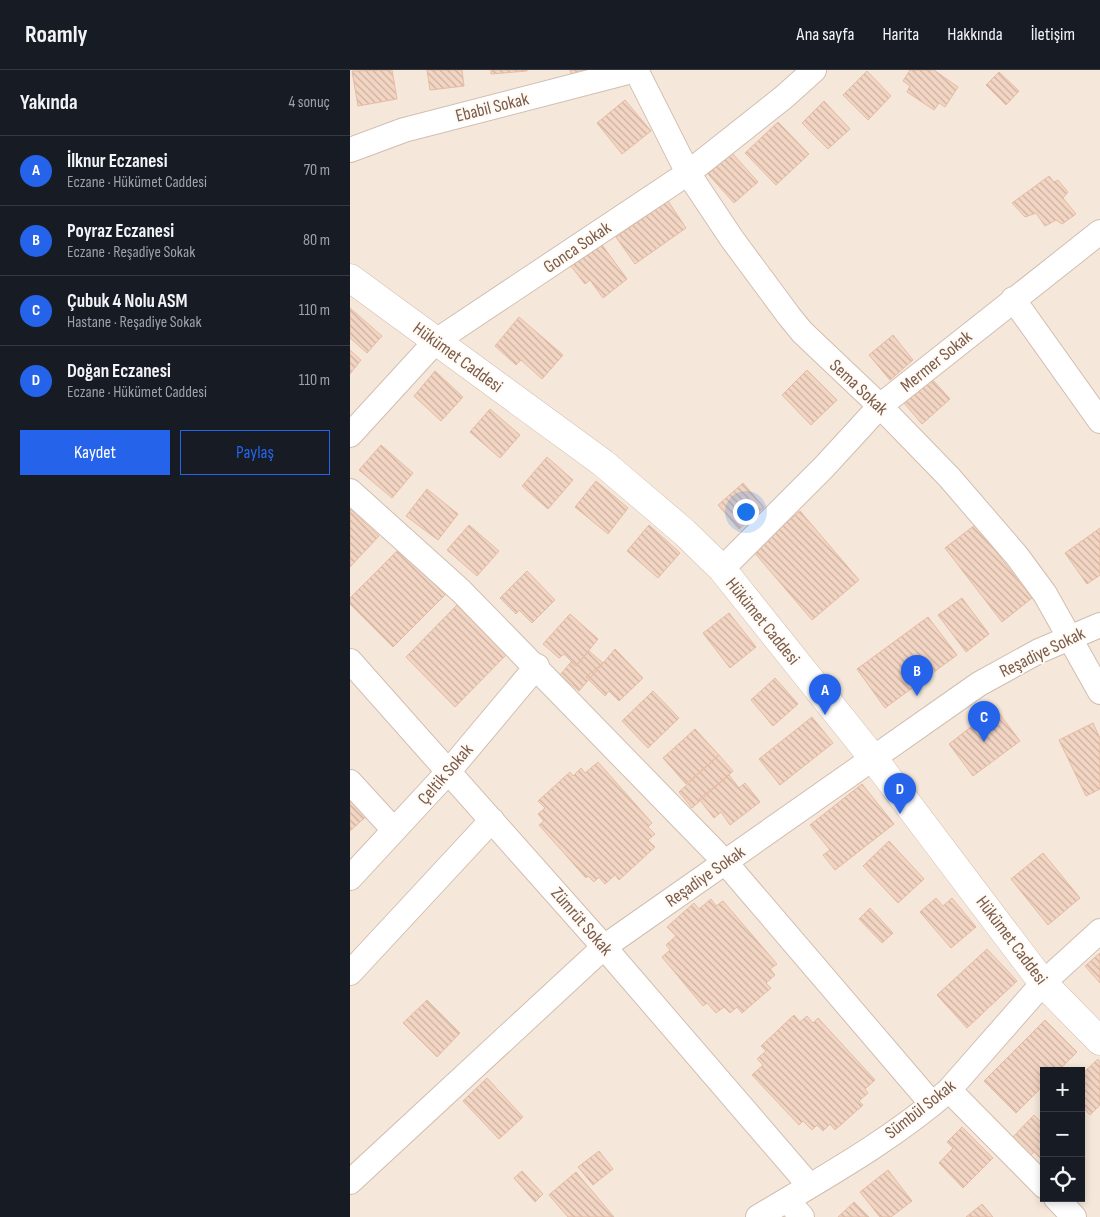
<!DOCTYPE html>
<html lang="tr">
<head>
<meta charset="utf-8">
<style>
  :root { --surface:#171b24; --page:#20242c; --text:#f1f3f6; --muted:#9ea1a6; --line:#363941; --accent:#2563eb }
  body { margin:0; font-family:"Sofia Sans Condensed",sans-serif; background:var(--page); color:var(--text) }
  .controls { position:absolute; right:15px; bottom:15px; display:grid; overflow:hidden; border-radius:0px; box-shadow:0 2px 8px #0003 }
  .controls button { width:45px; height:45px; display:grid; place-items:center; padding:0; border:0; border-bottom:1px solid var(--line); background:var(--surface); color:var(--text); font:25px sans-serif }
  .you { position:absolute; left:395px; top:441px; width:18px; height:18px; margin:-12px; border:4px solid #fff; border-radius:50%; background:#1a73e8; box-shadow:0 0 0 8px #1a73e833 }
  .badge { display:grid; place-items:center; width:32px; height:32px; border-radius:50%; background:var(--accent); color:#fff; font-size:16px; font-weight:700 }
  .pin { position:absolute; translate:-50% -41px; filter:drop-shadow(0 1px 2px #0008) }
  .pin::after { content:''; position:absolute; top:26px; width:18px; height:15px; background:inherit; clip-path:polygon(0 0,100% 0,50% 100%) }
  .list { margin:0; padding:0; list-style:none }
  h2 { display:flex; justify-content:space-between; align-items:center; height:65px; margin:0; padding:0 20px; font-size:21px }
  h2 small { font-size:16px; font-weight:400; color:var(--muted) }
  .list li { display:grid; grid-template-columns:32px 1fr auto; gap:15px; align-items:center; box-sizing:border-box; height:70px; padding:0 20px; border-top:1px solid var(--line) }
  .list b { display:block; font-size:19px; white-space:nowrap }
  .list p { margin:0; font-size:16px; white-space:nowrap; color:var(--muted) }
  .list em { font-size:16px; font-style:normal; color:var(--muted) }
  .actions { display:flex; gap:10px; padding:15px 20px }
  .actions a { flex:1; padding:11px 0; border:1px solid var(--accent); border-radius:0px; text-align:center; font-size:18px; color:var(--accent) }
  .actions .main { background:var(--accent); color:#fff }
  .icon { flex:none; width:28px; height:28px; fill:none; stroke:currentColor; stroke-width:2; stroke-linecap:round; stroke-linejoin:round }
  .map { position:relative; flex:none; width:750px; height:1147px; overflow:hidden }
  header { display:flex; align-items:center; gap:30px; box-sizing:border-box; height:70px; padding:0 25px; background:var(--surface); border-bottom:1px solid var(--line) }
  header strong { font-size:24px }
  nav { display:flex; gap:28px; margin-inline-start:auto; font-size:18px }
  main { display:flex }
  aside { flex:1; background:var(--surface) }
  .map>svg:first-child { display:block }
  .residential { fill:#f5e8da; fill-rule:evenodd }
  .building { fill:url(#building-back-hatch); stroke:#e6bba3 }
  .lines { fill:none; stroke-linecap:round; stroke-linejoin:round }
  .street-casing { stroke:#d1beb0; stroke-width:26 }
  .secondary-casing { stroke:#d6c0b0; stroke-width:29 }
  .street { stroke:#fff; stroke-width:24 }
  .secondary { stroke:#fff; stroke-width:28 }
  .labels { text-anchor:middle; stroke-width:4; stroke-linejoin:round; paint-order:stroke }
  .street-label { font-size:18px; fill:#7a5c4d; stroke:#fffaf3 }
</style>
</head>
<body>
<header>
<strong>Roamly</strong>
<nav><a>Ana sayfa</a><a>Harita</a><a>Hakkında</a><a>İletişim</a></nav>
</header>
<main>
<aside>
<h2>Yakında<small>4 sonuç</small></h2>
<ul class="list">
<li><span class="badge">A</span><div><b>İlknur Eczanesi</b><p>Eczane · Hükümet Caddesi</p></div><em>70 m</em></li>
<li><span class="badge">B</span><div><b>Poyraz Eczanesi</b><p>Eczane · Reşadiye Sokak</p></div><em>80 m</em></li>
<li><span class="badge">C</span><div><b>Çubuk 4 Nolu ASM</b><p>Hastane · Reşadiye Sokak</p></div><em>110 m</em></li>
<li><span class="badge">D</span><div><b>Doğan Eczanesi</b><p>Eczane · Hükümet Caddesi</p></div><em>110 m</em></li>
</ul>
<div class="actions"><a class="main">Kaydet</a><a>Paylaş</a></div>
</aside>
<div class="map">
<svg width="750" height="1147" viewBox="0 0 750 1147">
  <defs>
    <pattern id="building-back-hatch" width="6" height="6" patternUnits="userSpaceOnUse" patternTransform="scale(1.25)"><rect width="6" height="6" fill="#f3d5c3"/><path d="M-1 5l2 2M0 0l6 6M5-1l2 2" fill="none" stroke="#cab0a1"/></pattern>
  </defs>
  <rect width="100%" height="100%" fill="#fdf6ec"/>
  <path class="residential" d="M0,0H750V1147H0ZM694,1001H731V1128H694Z"/>
  <path class="building" d="M42,0L47,29L8,36L2,1Z
    M77,0H112L114,16L80,20Z
    M141,0H177V1L141,4Z
    M220,0H249L222,7Z
    M560,0H584L608,17L595,37L589,33L584,40L557,22L560,16L553,11Z
    M517,1L541,26L518,50L493,25Z
    M649,2L669,21L656,35L636,15Z
    M275,30L301,61L272,84L247,53Z
    M474,31L500,59L478,79L452,53Z
    M428,52L459,84L426,115L395,83Z
    M382,83L408,112L384,133L358,104Z
    M699,106L704,112L708,110L718,122L713,128L726,144L712,154L706,150L695,156L686,143L675,147L662,133Z
    M318,131L336,158L285,194L266,167Z
    M250,172L277,209L253,228L240,210L235,214L220,195Z
    M0,238L32,266L17,283L0,268Z
    M169,247L213,285L192,309L171,290L166,295L145,276Z
    M543,265L563,290L540,310L519,285Z
    M0,280L11,290L0,304Z
    M457,300L487,330L461,355L432,325Z
    M85,301L113,327L91,351L64,326Z
    M581,308L600,329L572,354L554,333Z
    M140,339L170,365L150,388L120,362Z
    M31,375L63,403L42,428L9,400Z
    M197,387L223,410L198,439L172,416Z
    M246,411L278,438L258,464L225,437Z
    M393,413L414,437L389,459L368,435Z
    M77,419L108,444L88,470L56,446Z
    M0,439L29,466L0,497Z
    M450,441L509,510L462,550L403,481Z
    M119,455L149,481L127,506L97,480Z
    M299,455L330,483L308,508L277,481Z
    M625,455L682,528L652,552L595,478Z
    M750,458V505L737,514L715,483Z
    M49,479L95,525L43,577L0,534V528Z
    M177,501L205,530L182,553L169,540L166,544L150,528Z
    M612,528L639,564L616,582L588,545Z
    M108,534L158,583L105,637L56,587Z
    M379,543L406,577L380,598L353,563Z
    M220,544L248,569L226,596L214,584L209,588L193,574Z
    M578,547L607,585L535,638L507,599Z
    M265,579L293,608L269,631L259,621L255,626L236,607L253,593Z
    M239,581L253,593L229,621L210,605L221,592L226,596Z
    M425,608L448,634L423,656L401,630Z
    M303,621L329,648L298,678L272,651Z
    M645,638L670,671L623,706L599,674Z
    M462,647L483,673L430,715L409,689Z
    M743,653L750,668V719L736,726L709,670Z
    M345,659L369,685L336,714L313,688Z
    M369,685L383,701L342,738L329,722Z
    M248,692L302,753L298,757L305,764L298,770L305,777L269,810L265,805L255,814L249,807L244,812L238,806L236,808L189,755L194,751L188,744L195,738L188,731L220,702L223,706L231,698L235,703Z
    M379,705L389,718L395,713L410,732L380,755L371,742L364,748L349,729Z
    M512,714L544,754L485,800L473,785L480,780L460,755Z
    M0,720L20,743L0,761Z
    M539,771L574,809L548,833L513,796Z
    M693,783L730,828L698,855L661,809Z
    M586,828L593,836L602,828L626,857L601,878L570,842Z
    M361,829L366,836L373,831L427,894L420,899L425,905L416,913L421,918L392,943L387,937L380,943L374,937L366,943L357,933L353,936L312,887L320,880L316,875L326,866L317,857L344,833L349,839Z
    M520,838L543,863L532,873L509,849Z
    M637,879L667,911L617,958L587,925Z
    M750,883V913L735,896Z
    M77,930L110,963L87,987L53,953Z
    M444,945L450,952L457,946L463,953L468,948L525,1010L515,1019L518,1023L509,1031L513,1035L485,1060L480,1054L473,1061L467,1055L462,1060L453,1051L449,1055L402,1005L413,995L407,989L416,981L411,976Z
    M695,950L727,982L708,1001H694V1015L666,1043L634,1011Z
    M748,989L750,992V1035L740,1045L731,1035V1005Z
    M137,1008L173,1047L149,1069L113,1031Z
    M684,1045L694,1055V1084L690,1088L684,1082L679,1087L661,1069Z
    M612,1057L643,1088L613,1118L589,1093L603,1078L597,1072Z
    M249,1081L263,1099L243,1115L228,1097Z
    M538,1100L562,1131L541,1147H530L510,1122Z
    M172,1101L193,1124L185,1132L164,1108Z
    M226,1102L264,1147H218L199,1125Z
    M504,1132L519,1147H488Z
    M632,1134L643,1147H616Z"/>
  <g class="lines">
    <defs>
      <path id="street" d="M286,0L338,103L382,169L439,246L452,262L530,336L599,407L667,486L695,524L750,622
        M0,80L54,60L286,0
        M663,229L750,351
        M0,365L86,271L338,103L434,27L464,0
        M0,421L111,521L375,792L582,1034
        M372,499L474,397L530,336L750,162
        M0,591L254,877L459,1115
        M0,712L44,760
        M0,808L99,701L187,596
        M0,903L142,750
        M599,1020L694,1116
        M0,1112L254,877L629,614L689,581L750,555
        M706,1128L724,1147
        M437,1130L452,1147
        M408,1147C473,1108 542,1070 599,1020L693,913L750,861"/>
      <path id="secondary" d="M0,208L253,393L334,462L372,499L523,688L693,913L750,971"/>
    </defs>
    <use href="#street" class="street-casing"/>
    <use href="#secondary" class="secondary-casing"/>
    <use href="#street" class="street"/>
    <use href="#secondary" class="secondary"/>
  </g>
  <g class="labels">
    <g class="street-label">
      <text transform="translate(142 37) rotate(-14)" y="6">Ebabil Sokak</text>
      <text transform="translate(227 177) rotate(-34)" y="6">Gonca Sokak</text>
      <text transform="translate(108 287) rotate(36)" y="6">Hükümet Caddesi</text>
      <text transform="translate(586 291) rotate(-39)" y="6">Mermer Sokak</text>
      <text transform="translate(509 317) rotate(43)" y="6">Sema Sokak</text>
      <text transform="translate(413 551) rotate(51)" y="6">Hükümet Caddesi</text>
      <text transform="translate(692 582) rotate(-26)" y="6">Reşadiye Sokak</text>
      <text transform="translate(95 704) rotate(-49)" y="6">Çeltik Sokak</text>
      <text transform="translate(355 806) rotate(-35)" y="6">Reşadiye Sokak</text>
      <text transform="translate(232 851) rotate(49)" y="6">Zümrüt Sokak</text>
      <text transform="translate(662 870) rotate(53)" y="6">Hükümet Caddesi</text>
      <text transform="translate(570 1039) rotate(-38)" y="6">Sümbül Sokak</text>
    </g>
  </g>
</svg>
<div class="controls">
<button>+</button>
<button>−</button>
<button><svg class="icon" aria-label="locate" viewBox="0 0 24 24"><circle cx="12" cy="12" r="6"/><path d="M12 2v4M12 18v4M2 12h4M18 12h4"/></svg></button>
</div>
<div class="you"></div>
<div class="pin badge" style="left:475px;top:645px">A</div>
<div class="pin badge" style="left:567px;top:626px">B</div>
<div class="pin badge" style="left:634px;top:672px">C</div>
<div class="pin badge" style="left:550px;top:744px">D</div>
</div>
</main>
</body>
</html>
